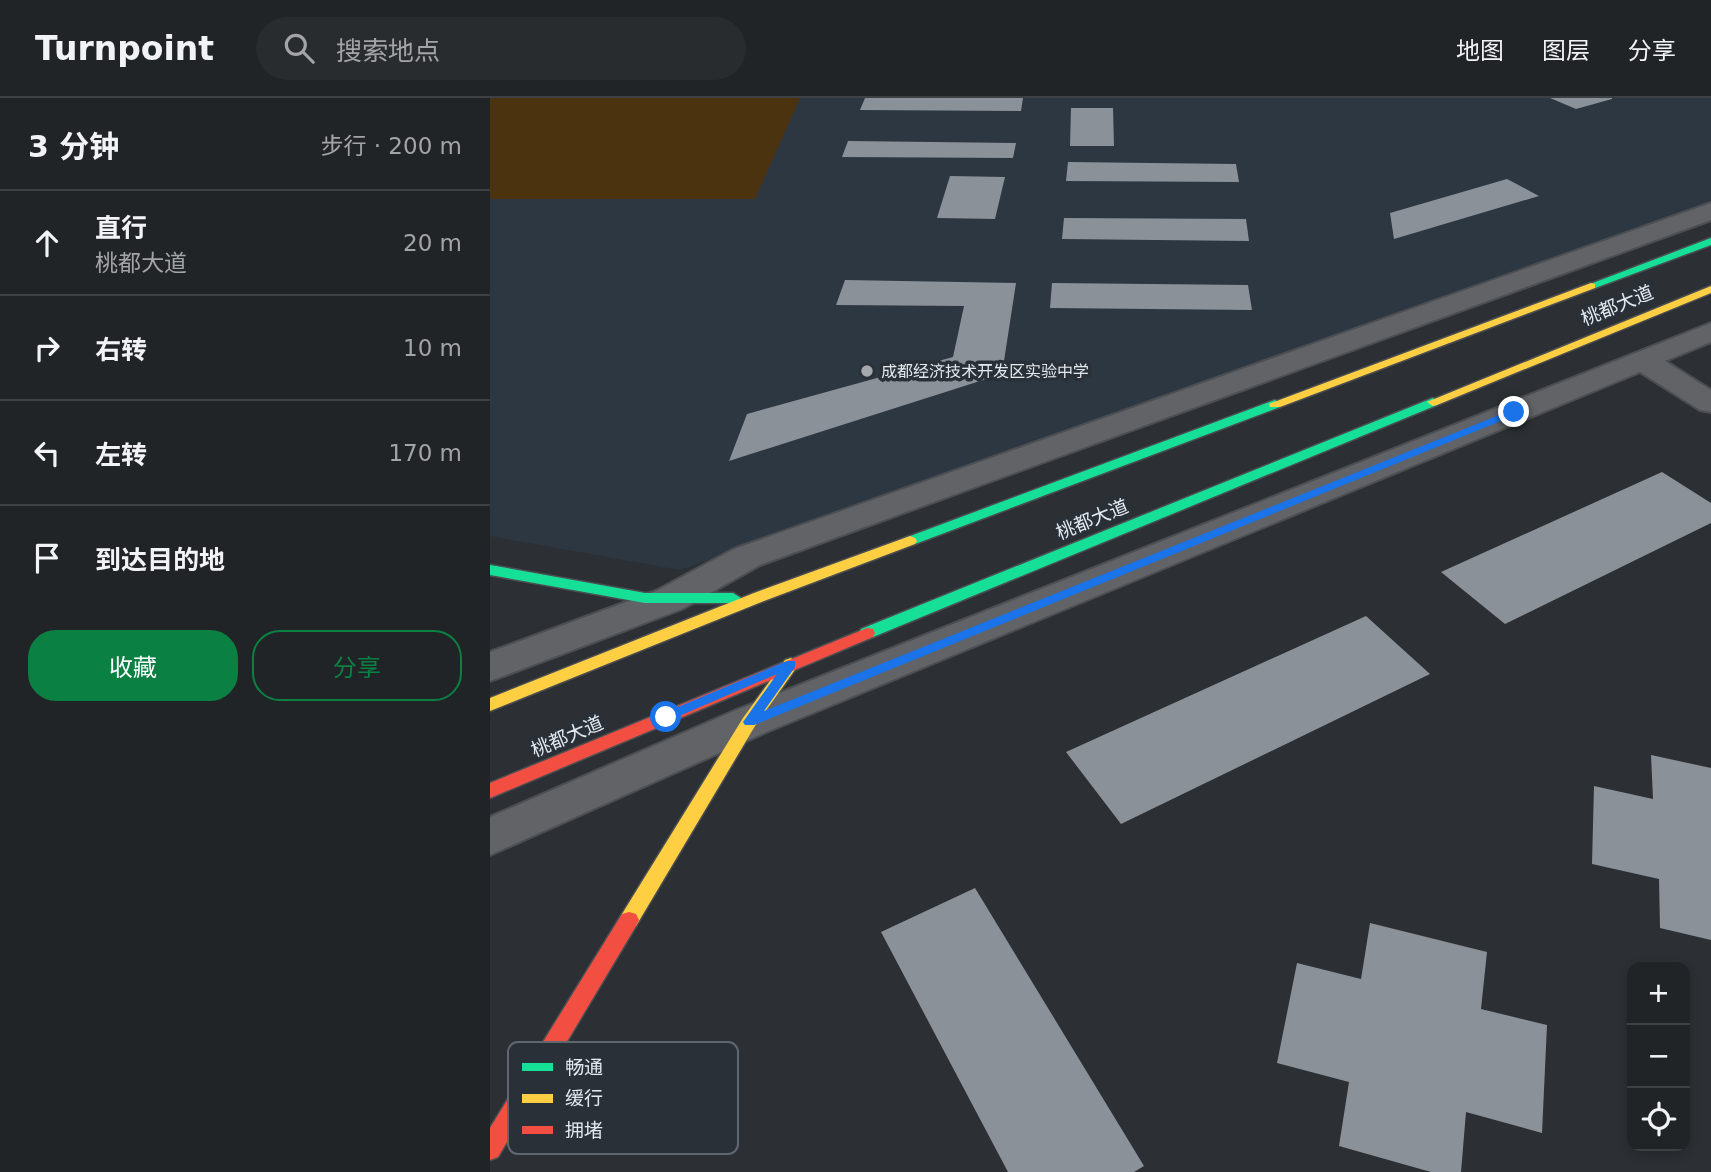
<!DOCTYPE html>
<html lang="zh">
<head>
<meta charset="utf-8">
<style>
  :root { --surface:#212427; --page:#292c2f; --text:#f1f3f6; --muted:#a2a4a7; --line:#3e4144; --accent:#0b8043 }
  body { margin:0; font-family:"DejaVu Sans","Noto Sans SC",sans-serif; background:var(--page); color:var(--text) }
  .controls { position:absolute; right:21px; bottom:21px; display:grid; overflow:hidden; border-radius:14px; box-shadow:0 4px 10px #0003 }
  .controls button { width:63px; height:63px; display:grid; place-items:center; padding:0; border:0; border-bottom:2px solid var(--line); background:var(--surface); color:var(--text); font:35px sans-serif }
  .stop { position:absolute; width:21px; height:21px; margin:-16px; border:5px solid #1a73e8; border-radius:50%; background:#fff }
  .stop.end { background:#1a73e8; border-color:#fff; box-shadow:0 2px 7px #0008 }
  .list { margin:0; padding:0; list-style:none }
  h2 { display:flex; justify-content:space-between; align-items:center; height:91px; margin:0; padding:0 28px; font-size:30px }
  h2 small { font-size:23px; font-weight:400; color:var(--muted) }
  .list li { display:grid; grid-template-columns:46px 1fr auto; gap:21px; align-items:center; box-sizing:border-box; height:105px; padding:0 28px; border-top:2px solid var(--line) }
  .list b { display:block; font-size:26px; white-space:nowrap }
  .list p { margin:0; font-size:23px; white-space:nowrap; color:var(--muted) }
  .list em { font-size:23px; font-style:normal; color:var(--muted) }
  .actions { display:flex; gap:14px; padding:21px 28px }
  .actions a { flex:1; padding:16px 0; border:2px solid var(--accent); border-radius:28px; text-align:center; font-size:24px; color:var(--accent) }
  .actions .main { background:var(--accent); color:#fff }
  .icon { flex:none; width:38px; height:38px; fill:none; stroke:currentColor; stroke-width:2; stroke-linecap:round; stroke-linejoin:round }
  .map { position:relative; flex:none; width:1221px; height:1074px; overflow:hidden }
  header { display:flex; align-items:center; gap:42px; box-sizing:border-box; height:98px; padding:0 35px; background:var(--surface); border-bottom:2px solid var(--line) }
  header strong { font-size:33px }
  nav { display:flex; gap:38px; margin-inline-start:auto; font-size:24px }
  .search { width:490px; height:63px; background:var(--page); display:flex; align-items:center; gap:18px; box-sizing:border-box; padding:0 24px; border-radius:38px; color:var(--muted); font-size:26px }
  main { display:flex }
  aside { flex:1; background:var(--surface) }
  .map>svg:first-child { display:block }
  .built { fill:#2d3742 }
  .green { fill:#4c3310 }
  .building { fill:#8b9198 }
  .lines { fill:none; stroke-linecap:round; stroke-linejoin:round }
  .street-casing { stroke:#4b4e52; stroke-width:4 }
  .fast-casing { stroke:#4b4e52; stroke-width:3 }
  .slow-casing { stroke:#4b4e52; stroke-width:3 }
  .jam-casing { stroke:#4b4e52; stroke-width:3 }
  .street { fill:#616366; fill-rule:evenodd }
  .fast { fill:#16e098; fill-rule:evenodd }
  .slow { fill:#ffcf43; fill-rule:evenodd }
  .jam { fill:#f24e42; fill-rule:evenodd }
  .route { fill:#1a73e8 }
  .poi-dot { fill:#a3a8ac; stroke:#293038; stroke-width:2.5 }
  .labels { text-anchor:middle; stroke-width:7; stroke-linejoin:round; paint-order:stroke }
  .far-poi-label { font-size:16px; fill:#e3e8ed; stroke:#293038; text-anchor:start }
  .street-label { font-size:19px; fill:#e3e8ed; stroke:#293038 }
  .key { fill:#293038; stroke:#61676e; stroke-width:2 }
  .key-label { font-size:19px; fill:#e3e8ed }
</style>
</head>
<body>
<header>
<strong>Turnpoint</strong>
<div class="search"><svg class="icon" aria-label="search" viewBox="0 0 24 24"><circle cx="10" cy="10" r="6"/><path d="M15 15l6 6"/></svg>搜索地点</div>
<nav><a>地图</a><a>图层</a><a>分享</a></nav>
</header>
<main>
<aside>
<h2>3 分钟<small>步行 · 200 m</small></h2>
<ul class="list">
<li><svg class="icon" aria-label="ahead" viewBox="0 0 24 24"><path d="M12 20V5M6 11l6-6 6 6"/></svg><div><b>直行</b><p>桃都大道</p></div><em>20 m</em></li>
<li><svg class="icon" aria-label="right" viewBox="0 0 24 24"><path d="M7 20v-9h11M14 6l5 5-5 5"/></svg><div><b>右转</b></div><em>10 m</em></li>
<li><svg class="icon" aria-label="left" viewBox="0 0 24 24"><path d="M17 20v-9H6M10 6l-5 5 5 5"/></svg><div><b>左转</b></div><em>170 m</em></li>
<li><svg class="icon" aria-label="arrive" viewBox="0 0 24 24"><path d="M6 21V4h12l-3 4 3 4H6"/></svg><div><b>到达目的地</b></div></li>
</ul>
<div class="actions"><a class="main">收藏</a><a>分享</a></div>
</aside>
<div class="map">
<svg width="1221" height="1074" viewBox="0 0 1221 1074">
  <rect width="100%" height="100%" fill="#2c3034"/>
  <path class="built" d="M0,0H1221V108L190,472L0,438Z"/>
  <path class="green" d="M0,0H310L265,101H0Z"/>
  <path class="building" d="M375,0H533L531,13L370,12Z
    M1060,0H1122V1L1086,11Z
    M581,10H623L624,48H580Z
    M358,43L526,45L523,60L352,59Z
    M578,64L746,66L749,84L576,83Z
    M460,78L515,79L505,121L447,120Z
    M1017,81L1049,98L904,141L900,115Z
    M574,120L756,121L759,143L572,141Z
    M355,182L526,185L512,276L239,363L257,316L463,259L474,208L346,207Z
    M562,185L758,187L762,212L560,210Z
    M1172,374L1221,405V425L1015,526L951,474Z
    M876,518L940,576L631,726L576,654Z
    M1161,657L1221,670V842L1170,830L1169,781L1102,766L1104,688L1163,701Z
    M485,790L654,1068L644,1074H518L391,834Z
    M880,825L997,854L991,911L1057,927L1052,1035L976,1014L971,1074H941L849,1048L859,984L787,965L807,865L871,881Z"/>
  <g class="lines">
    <defs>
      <path id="street" d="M1221,105V122L270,467L192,511L0,583V554L166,493L244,451Z
        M1221,225V244L1175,263L1221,292V314L1210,312L1150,274L274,635L0,757V719L244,613Z"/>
      <path id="fast" d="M1221,140V147L1105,190L1095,188Z
        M943,300L949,304L947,307L383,539H371L369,535L371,531Z
        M785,302L791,306L790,309L425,446H415L413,443L415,440Z
        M0,467L155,495H243L251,500L243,505H155L0,477Z"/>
      <path id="slow" d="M1101,185L1105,186V190L790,309H780L779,306Z
        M1221,188V195L947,307L943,308L937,304Z
        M420,438L425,440L427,443L425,446L274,503L0,613V600L264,495Z
        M301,560L309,566L265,628L146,828L139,830L132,828L129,822L132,816L253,620L295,562Z"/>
      <path id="jam" d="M377,530L383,531L385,535L383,539L0,700V685Z
        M139,814L146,816L149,822L146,828L8,1059L0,1062V1030L132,816Z"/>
    </defs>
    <use href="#street" class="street-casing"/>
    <use href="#fast" class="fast-casing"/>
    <use href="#slow" class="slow-casing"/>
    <use href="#jam" class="jam-casing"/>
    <use href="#street" class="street"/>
    <use href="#fast" class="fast"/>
    <use href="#slow" class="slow"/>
    <use href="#jam" class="jam"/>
  </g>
  <path class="route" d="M1024,311L1028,312V316L264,627H255L253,624L287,576L180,622L176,623L170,619L171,616L297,563H305V569L274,613Z"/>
  <circle class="poi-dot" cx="377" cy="273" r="7"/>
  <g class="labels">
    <g class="far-poi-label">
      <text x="391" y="279">成都经济技术开发区实验中学</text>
    </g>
    <g class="street-label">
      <text transform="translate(1127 207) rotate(-22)" y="7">桃都大道</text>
      <text transform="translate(602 421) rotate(-22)" y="7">桃都大道</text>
      <text transform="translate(77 638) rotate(-23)" y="7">桃都大道</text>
    </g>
  </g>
  <rect x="18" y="944" width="230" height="112" rx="10" class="key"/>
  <rect x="32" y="965" width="31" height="8" fill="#16e098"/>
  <rect x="32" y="996" width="31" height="9" fill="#ffcf43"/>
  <rect x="32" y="1028" width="31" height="8" fill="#f24e42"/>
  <g class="key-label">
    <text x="75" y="976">畅通</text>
    <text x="75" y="1007">缓行</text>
    <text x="75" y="1039">拥堵</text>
  </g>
</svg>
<div class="controls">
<button>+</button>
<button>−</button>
<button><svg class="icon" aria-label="locate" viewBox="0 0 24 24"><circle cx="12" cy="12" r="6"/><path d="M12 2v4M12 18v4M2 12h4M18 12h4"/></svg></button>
</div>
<div class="stop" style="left:176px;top:619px"></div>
<div class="stop end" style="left:1024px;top:314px"></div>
</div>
</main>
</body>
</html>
